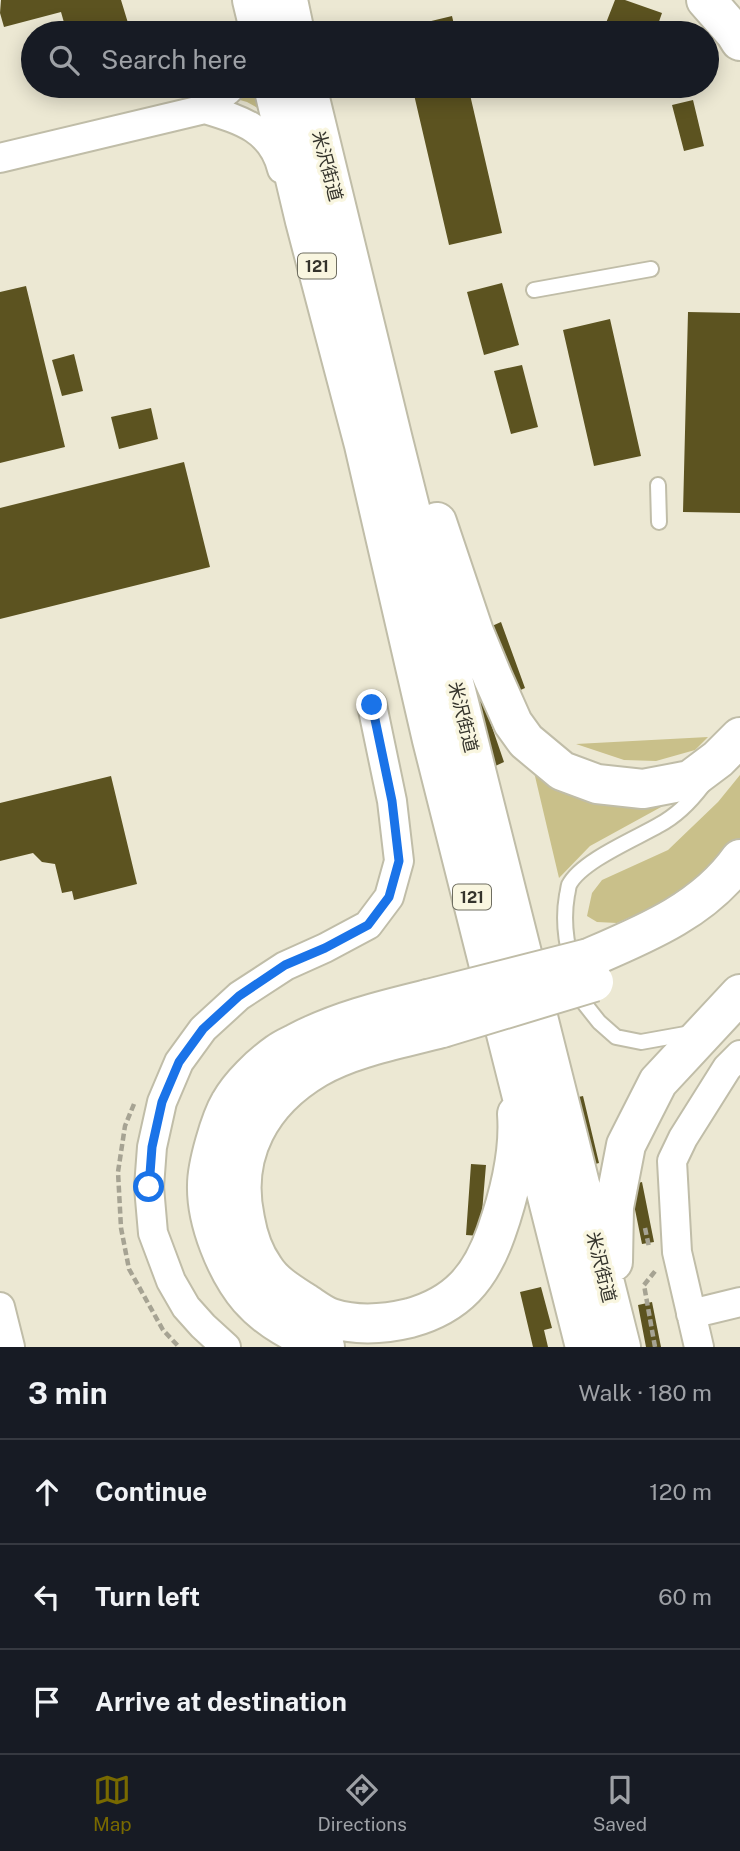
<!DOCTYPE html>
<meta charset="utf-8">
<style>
:root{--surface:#171b24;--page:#20242c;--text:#f1f3f6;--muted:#9ea1a6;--line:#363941;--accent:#786900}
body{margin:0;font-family:"Public Sans","Noto Sans JP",sans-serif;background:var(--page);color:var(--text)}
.stop{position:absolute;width:21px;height:21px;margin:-16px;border:5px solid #1a73e8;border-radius:50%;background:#fff}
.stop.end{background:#1a73e8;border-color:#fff;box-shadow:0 2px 7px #0008}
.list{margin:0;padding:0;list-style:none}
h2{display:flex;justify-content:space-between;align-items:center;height:91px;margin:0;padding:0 28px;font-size:30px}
h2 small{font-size:23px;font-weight:400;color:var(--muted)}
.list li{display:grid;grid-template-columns:46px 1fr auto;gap:21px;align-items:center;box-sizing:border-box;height:105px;padding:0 28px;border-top:2px solid var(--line)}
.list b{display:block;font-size:26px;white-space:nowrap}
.list em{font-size:23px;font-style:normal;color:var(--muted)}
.icon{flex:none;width:38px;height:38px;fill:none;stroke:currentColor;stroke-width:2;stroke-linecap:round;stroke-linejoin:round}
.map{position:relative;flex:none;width:740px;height:1347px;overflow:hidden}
.search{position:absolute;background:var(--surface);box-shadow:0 4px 18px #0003;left:21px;right:21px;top:21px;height:77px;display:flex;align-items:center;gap:18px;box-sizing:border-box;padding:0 24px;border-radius:38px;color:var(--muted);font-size:26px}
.sheet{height:406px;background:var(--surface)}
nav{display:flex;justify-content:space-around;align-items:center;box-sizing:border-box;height:98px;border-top:2px solid var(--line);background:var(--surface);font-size:19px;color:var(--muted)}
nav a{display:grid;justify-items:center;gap:4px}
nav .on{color:var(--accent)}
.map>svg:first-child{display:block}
.green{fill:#c9c08a}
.building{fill:#5c5320}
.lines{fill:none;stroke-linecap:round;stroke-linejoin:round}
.lane-casing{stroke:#c0bda8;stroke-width:18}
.street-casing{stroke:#c0bda8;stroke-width:32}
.highway-casing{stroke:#c0bda8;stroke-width:42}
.path{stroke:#a6a393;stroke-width:4.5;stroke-dasharray:7 3.5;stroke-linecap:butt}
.lane{stroke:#fff;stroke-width:14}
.street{stroke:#fff;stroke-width:28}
.highway{stroke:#fff;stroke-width:38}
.highway-bridge-casing{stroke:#c0bda8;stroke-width:42;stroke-linecap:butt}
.highway-bridge{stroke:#fff;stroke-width:38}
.route{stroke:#1a73e8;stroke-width:9}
.labels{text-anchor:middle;stroke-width:7;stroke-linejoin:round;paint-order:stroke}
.shield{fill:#f9f6e0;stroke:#6f6e61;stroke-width:2}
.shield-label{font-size:16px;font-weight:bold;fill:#34332b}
.street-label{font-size:18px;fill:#34332b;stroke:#f9f6e0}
</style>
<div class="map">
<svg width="740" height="1347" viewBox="0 0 740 1347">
<rect width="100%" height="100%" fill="#ece8d3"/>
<path class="green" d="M 247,86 L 265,86 L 263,111 L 247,102 L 233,98 L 242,93 Z
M 708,737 L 695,750 L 656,761 L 624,760 L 576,744 Z
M 534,772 L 672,801 L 590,846 L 559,878 Z
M 740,775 L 740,844 L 695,889 L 617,923 L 597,922 L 587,916 L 592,893 L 602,880 L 668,850 L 718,802 Z"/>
<path class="building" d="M 1,0 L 121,0 L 128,23 L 90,33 L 67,33 L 61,12 L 4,27 L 0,13 Z
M 615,0 L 625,0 L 662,13 L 655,33 L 634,33 L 606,23 Z
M 452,16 L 456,33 L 400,33 L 398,29 Z
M 412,86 L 468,86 L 502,233 L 449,245 Z
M 667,86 L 700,86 L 701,90 L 670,97 Z
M 693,100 L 704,146 L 684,151 L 672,105 Z
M 502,283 L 519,345 L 484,355 L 467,292 Z
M 26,286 L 65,447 L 0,463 L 0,292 Z
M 688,312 L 740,313 L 740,513 L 683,512 Z
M 610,319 L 641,456 L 594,466 L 563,330 Z
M 74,354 L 83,391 L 62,396 L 52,360 Z
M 522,365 L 538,427 L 511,434 L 494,371 Z
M 151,408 L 158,439 L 119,449 L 111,417 Z
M 184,462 L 210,567 L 0,619 L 0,508 Z
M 501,622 L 525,688 L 516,692 L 492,626 Z
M 480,692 L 504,762 L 491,768 L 469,698 Z
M 111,776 L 137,884 L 74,900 L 72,891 L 62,893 L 55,864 L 42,862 L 33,853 L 0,861 L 0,803 Z
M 583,1096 L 599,1163 L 584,1167 L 569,1099 Z
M 471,1164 L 486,1165 L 480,1236 L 466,1235 Z
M 642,1182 L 654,1242 L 642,1244 L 630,1185 Z
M 541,1287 L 552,1328 L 544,1330 L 548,1347 L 533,1347 L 520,1292 Z
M 652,1302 L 661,1347 L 646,1347 L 638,1305 Z"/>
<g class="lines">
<defs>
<path id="lane" d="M 534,290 L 651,269
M 658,485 L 659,522
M 571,960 C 565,938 563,918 567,895 C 568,892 568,888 569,885 C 581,861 637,838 659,825 C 678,815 691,801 703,785
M 580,989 L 584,1003 L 599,1022 L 616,1037 L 641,1042 L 691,1033"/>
<path id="street" d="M 205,109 C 241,120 272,129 282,169
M 0,158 L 205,109 L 227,91 L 232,86
M 0,1307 L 10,1347
M 691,1314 L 740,1302
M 226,1347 L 203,1326 L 186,1307 L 171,1281 L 153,1233 L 149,1187 L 152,1147 L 162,1102 L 179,1062 L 203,1029 L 239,996 L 285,966 L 325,948 L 368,925 L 389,897 L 399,861 L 392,801 L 372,705
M 699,1347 L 677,1252 L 672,1161 L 683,1138 L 727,1068 L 740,1055"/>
<path id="highway" d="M 252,0 L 260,33
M 288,0 L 295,33
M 706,0 L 735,33 L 740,41
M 273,86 L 305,221 L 364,445 L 432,740 L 585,1347
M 307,86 L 393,440 L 621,1347
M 437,522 L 474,632 L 493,678 L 513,723 L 526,741 L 562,771 L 597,784 L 643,789 L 690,780 L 718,759 L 740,737
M 589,958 C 645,934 704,910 740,859
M 442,1028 C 401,1039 354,1047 317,1068 C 261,1101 231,1154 245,1219 C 248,1236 254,1254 264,1268 C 273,1283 290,1293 304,1302 C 312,1307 322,1315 331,1318 C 356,1326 385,1324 410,1318 C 457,1305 480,1278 496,1233 C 509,1196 520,1154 517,1114
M 613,1262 L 614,1207 L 626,1145 L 658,1082 L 740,994
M 325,1347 C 297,1334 270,1322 249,1298 C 226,1271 206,1221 207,1185 C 207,1165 220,1120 230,1103 C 240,1085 261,1065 278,1053 C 283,1049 290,1046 296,1043 C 337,1021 383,1010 428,999"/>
</defs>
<use href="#lane" class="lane-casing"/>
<use href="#street" class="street-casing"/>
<use href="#highway" class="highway-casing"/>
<path class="path" d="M 134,1104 L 125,1126 L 118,1172 L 121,1228 L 129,1269 L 163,1330 L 179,1347
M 645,1228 L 649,1247
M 655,1347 L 644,1285 L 656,1270"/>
<use href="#lane" class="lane"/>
<use href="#street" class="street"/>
<use href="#highway" class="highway"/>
<defs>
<path id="highway-bridge" d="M 428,999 L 589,958
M 442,1028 L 594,982"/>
</defs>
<use href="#highway-bridge" class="highway-bridge-casing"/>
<use href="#highway-bridge" class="highway-bridge"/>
</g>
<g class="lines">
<path class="route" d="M 149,1187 L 152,1147 L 162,1102 L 179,1062 L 203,1029 L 239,996 L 285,965 L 325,948 L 368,925 L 389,897 L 399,861 L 392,801 L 372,705"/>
</g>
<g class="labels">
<g class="shield">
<rect x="298" y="253.5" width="38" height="25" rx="5"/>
<rect x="453" y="884.5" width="38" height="25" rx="5"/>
</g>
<g class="shield-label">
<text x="317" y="272">121</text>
<text x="472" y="903">121</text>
</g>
<g class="street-label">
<text transform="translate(327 166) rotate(75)" y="6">米沢街道</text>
<text transform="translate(463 717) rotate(76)" y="6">米沢街道</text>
<text transform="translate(601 1267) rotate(76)" y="6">米沢街道</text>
</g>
</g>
</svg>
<div class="stop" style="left:149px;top:1187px"></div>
<div class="stop end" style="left:372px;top:705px"></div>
<div class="search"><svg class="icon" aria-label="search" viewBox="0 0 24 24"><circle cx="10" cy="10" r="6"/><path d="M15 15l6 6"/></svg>Search here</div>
</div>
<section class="sheet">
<h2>3 min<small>Walk · 180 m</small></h2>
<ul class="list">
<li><svg class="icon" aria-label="ahead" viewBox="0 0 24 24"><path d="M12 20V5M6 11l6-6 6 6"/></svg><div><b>Continue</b></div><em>120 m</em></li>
<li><svg class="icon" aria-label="left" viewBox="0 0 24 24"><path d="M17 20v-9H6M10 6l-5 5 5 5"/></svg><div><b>Turn left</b></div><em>60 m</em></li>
<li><svg class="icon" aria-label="arrive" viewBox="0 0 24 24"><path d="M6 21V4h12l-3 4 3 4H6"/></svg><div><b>Arrive at destination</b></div></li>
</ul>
</section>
<nav>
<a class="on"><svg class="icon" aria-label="map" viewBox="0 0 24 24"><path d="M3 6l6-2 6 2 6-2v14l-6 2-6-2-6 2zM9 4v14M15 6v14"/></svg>Map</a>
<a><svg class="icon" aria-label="directions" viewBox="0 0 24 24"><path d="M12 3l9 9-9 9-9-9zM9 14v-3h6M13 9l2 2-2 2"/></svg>Directions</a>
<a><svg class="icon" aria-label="saved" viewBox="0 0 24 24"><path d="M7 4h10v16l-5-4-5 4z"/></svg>Saved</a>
</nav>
